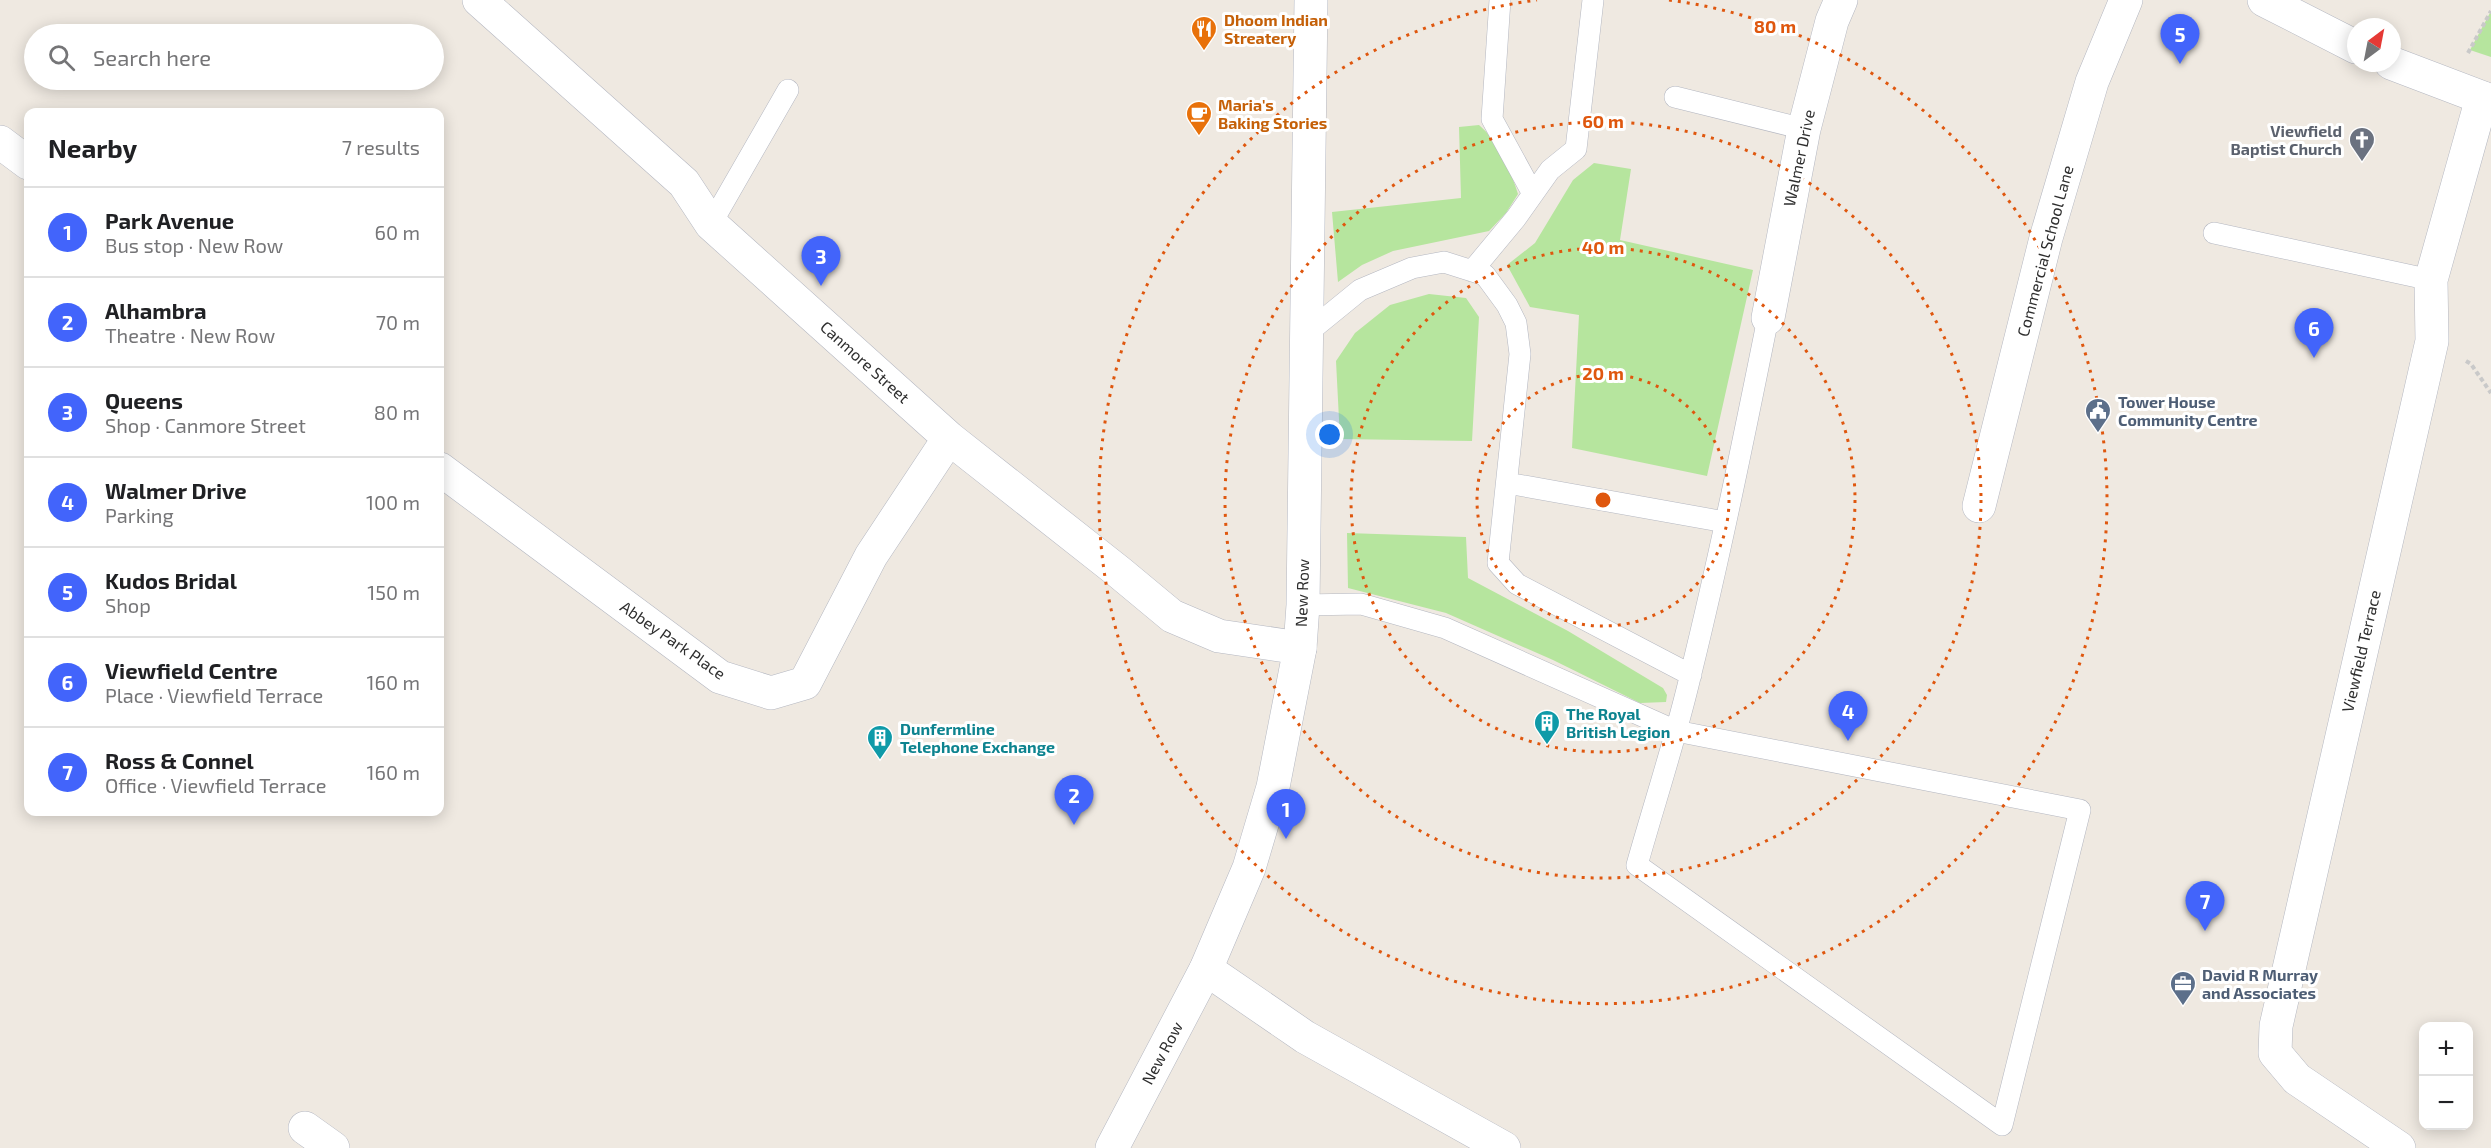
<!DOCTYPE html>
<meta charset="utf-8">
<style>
:root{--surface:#fff;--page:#f2f2f2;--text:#202124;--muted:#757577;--line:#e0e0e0;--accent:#4264fb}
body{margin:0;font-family:"Exo 2",sans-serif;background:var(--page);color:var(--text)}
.controls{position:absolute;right:18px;bottom:18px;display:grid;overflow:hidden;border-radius:12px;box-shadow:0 3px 15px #0003}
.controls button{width:54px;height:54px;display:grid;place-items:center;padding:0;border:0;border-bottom:2px solid var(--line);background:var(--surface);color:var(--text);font:30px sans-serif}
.compass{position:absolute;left:2347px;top:18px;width:54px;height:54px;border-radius:50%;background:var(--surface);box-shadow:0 3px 15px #0003;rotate:32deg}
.you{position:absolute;left:1330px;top:435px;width:21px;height:21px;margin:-15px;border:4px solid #fff;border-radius:50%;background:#1a73e8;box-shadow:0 0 0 9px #1a73e833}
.badge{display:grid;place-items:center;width:39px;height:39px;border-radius:50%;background:var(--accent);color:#fff;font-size:20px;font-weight:700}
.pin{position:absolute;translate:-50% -50px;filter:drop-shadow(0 2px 3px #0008)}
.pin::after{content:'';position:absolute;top:32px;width:21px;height:18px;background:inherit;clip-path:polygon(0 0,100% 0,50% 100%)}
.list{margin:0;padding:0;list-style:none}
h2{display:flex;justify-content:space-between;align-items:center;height:78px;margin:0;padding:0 24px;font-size:26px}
h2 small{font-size:20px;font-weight:400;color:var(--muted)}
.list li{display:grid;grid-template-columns:39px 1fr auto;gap:18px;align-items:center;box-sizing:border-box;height:90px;padding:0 24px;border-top:2px solid var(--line)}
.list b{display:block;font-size:22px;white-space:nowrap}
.list p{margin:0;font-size:20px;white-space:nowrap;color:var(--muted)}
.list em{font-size:20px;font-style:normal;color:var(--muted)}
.icon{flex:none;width:33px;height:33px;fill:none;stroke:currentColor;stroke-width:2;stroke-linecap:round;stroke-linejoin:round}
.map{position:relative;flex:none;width:2491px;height:1148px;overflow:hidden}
.search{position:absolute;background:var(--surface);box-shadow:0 3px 15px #0003;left:24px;top:24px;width:420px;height:66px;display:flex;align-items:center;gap:15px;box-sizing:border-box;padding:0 21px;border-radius:33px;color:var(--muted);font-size:22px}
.panel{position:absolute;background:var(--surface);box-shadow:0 3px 15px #0003;left:24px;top:108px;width:420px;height:708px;border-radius:12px}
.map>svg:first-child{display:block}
.green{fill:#b6e59e}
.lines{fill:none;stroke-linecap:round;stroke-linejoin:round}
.service-casing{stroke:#b4b7c1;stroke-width:22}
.minor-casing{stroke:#b4b7c1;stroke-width:34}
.tertiary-casing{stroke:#b4b7c1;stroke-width:34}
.path{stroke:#c9c9c9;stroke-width:4;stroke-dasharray:4.5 3;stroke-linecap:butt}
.service{stroke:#fff;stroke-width:21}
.minor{stroke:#fff;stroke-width:33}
.tertiary{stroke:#fff;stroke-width:33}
.ring{fill:none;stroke:#df570e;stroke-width:3;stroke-dasharray:3 6}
.labels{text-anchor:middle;stroke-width:6;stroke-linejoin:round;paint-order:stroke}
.food-label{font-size:16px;font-weight:bold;fill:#c56008;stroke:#fff;text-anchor:start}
.worship-label{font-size:16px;font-weight:bold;fill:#5b616d;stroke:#fff;text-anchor:end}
.street-label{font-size:16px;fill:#2e2e2e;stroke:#fff}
.service-label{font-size:16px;font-weight:bold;fill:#4e5e75;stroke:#fff;text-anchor:start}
.culture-label{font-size:16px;font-weight:bold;fill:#0d838f;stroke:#fff;text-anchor:start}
.centre{fill:#df570e;stroke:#fff;stroke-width:3}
.ring-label{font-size:18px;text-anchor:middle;font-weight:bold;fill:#df570e;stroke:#fff;stroke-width:6;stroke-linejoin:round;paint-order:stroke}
</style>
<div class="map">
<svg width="2491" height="1148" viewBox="0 0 2491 1148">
<rect width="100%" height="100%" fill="#efe9e1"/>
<path class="green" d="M 2491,11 L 2491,57 L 2470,50 Z
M 1479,125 C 1498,141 1511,171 1518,194 L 1506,213 L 1489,231 L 1393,251 L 1362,265 L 1338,282 L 1332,212 L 1461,198 L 1459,127 Z
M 1594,163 L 1631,169 L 1620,240 L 1753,270 L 1707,476 L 1572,448 L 1579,315 L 1530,307 L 1507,265 L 1535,243 L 1573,180 Z
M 1429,294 L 1466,298 L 1479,317 L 1472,441 L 1340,439 L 1336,361 L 1355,333 L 1390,305 Z
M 1347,533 L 1466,537 L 1468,578 L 1568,631 L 1663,688 L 1667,695 L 1666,702 L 1640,703 L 1553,660 L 1446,613 L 1348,588 Z"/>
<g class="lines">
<defs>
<path id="service" d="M 1500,0 L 1492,119 L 1533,194
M 1675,97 L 1804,129
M 711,224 L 788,90
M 2214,233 L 2431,280
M 1472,271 L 1516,218 L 1550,170 L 1576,149 L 1593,0
M 1306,334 L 1360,290 L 1412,268 L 1444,262 L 1485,275 L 1507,305 L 1516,323 L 1520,354 L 1498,563 L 1517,584 L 1691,675
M 1507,483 L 1725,522
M 1303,605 L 1361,604 L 1445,628 L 1676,731 L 2080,810 L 2002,1125 L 1637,865 C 1655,801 1676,738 1691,673 C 1720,555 1744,437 1768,318"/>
<path id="minor" d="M 479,0 L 684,183 L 711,224 L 949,438 L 1119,572 L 1172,616 L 1219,636 L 1300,648
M 0,142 L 28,163
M 1768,318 L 1804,129 L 1832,21 L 1841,0
M 440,469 L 720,677 L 771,693 L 805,683 L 871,556 L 949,438
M 1979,506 L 2046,238 L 2092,82 L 2126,0
M 1206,969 L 1305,1037 L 1504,1148
M 305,1128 L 333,1148
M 2399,1148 L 2297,1079 L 2275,1053 L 2276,1026 L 2432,341 L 2431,280 L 2482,98"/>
<path id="tertiary" d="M 2264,0 L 2356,47
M 2391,63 L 2491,101
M 1112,1148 L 1206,969 L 1249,868 L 1273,787 L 1300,648 L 1303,605 L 1311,0"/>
</defs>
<use href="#service" class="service-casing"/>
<use href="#minor" class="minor-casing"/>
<use href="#tertiary" class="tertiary-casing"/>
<path class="path" d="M 2468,53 L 2491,11
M 2466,361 L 2471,364 L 2491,393"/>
<use href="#service" class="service"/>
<use href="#minor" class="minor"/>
<use href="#tertiary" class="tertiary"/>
</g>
<g class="ring">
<circle cx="1603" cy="500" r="126"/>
<circle cx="1603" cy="500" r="252"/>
<circle cx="1603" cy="500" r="378"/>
<path d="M1669 0A504 504 0 1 1 1537 0"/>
</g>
<defs>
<symbol id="restaurant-pin" viewBox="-11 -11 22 30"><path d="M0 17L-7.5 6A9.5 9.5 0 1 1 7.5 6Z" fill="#e8710a" stroke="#fff"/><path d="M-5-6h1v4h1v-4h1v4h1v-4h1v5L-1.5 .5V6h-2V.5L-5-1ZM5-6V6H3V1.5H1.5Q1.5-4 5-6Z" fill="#fff"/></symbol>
<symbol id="cafe-pin" viewBox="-11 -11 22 30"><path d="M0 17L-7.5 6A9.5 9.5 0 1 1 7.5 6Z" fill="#e8710a" stroke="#fff"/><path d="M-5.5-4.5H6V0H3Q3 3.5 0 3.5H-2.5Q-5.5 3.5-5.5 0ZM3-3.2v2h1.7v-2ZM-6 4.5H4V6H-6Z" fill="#fff"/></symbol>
<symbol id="church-pin" viewBox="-11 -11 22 30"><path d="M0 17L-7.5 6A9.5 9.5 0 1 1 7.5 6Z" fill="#6b7280" stroke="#fff"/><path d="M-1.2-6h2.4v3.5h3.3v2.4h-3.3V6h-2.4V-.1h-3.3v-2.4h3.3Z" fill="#fff"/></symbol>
<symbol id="civic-pin" viewBox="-11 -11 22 30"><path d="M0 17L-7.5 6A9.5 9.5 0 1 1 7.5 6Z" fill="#5c6f8a" stroke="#fff"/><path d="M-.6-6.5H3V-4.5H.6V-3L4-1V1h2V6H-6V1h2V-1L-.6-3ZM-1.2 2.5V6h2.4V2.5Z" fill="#fff"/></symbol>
<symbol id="building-pin" viewBox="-11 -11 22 30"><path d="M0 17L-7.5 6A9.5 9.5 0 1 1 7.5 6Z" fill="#0f9aa8" stroke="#fff"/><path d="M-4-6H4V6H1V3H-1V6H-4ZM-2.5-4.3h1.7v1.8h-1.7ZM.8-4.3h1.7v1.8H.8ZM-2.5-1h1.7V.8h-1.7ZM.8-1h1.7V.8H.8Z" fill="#fff"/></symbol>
<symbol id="office-pin" viewBox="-11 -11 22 30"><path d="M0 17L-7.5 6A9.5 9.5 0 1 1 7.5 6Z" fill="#5c6f8a" stroke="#fff"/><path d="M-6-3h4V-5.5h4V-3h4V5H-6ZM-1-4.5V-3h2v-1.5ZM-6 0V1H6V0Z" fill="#fff"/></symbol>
</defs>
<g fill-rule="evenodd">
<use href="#restaurant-pin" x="1189" y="14" width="30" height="40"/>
<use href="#cafe-pin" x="1184" y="99" width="30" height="40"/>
<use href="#church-pin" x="2347" y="125" width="30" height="40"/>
<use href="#civic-pin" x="2083" y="396" width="30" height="40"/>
<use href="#building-pin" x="1532" y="708" width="30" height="40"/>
<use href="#building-pin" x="865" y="723" width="30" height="40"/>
<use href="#office-pin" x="2168" y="969" width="30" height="40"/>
</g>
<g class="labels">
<g class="food-label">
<text x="1224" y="26">Dhoom Indian<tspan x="1224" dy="18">Streatery</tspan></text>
<text x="1218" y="111">Maria's<tspan x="1218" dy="18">Baking Stories</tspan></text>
</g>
<g class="worship-label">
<text x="2342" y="137">Viewfield<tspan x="2342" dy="18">Baptist Church</tspan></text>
</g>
<g class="street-label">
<text transform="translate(1799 158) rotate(-78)" y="6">Walmer Drive</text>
<text transform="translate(2045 251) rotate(-75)" y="6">Commercial School Lane</text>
<text transform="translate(865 362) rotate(42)" y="6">Canmore Street</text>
<text transform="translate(1302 593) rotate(-88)" y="6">New Row</text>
<text transform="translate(673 640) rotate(35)" y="6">Abbey Park Place</text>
<text transform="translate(2361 651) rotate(-77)" y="6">Viewfield Terrace</text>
<text transform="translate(1162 1053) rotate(-62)" y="6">New Row</text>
</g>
<g class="service-label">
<text x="2118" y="408">Tower House<tspan x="2118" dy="18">Community Centre</tspan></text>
<text x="2202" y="981">David R Murray<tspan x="2202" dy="18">and Associates</tspan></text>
</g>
<g class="culture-label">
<text x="1566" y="720">The Royal<tspan x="1566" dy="18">British Legion</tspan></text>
<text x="900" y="735">Dunfermline<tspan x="900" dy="18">Telephone Exchange</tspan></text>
</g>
</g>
<circle cx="1603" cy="500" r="9" class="centre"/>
<g class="ring-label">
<text x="1775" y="33">80 m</text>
<text x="1603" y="128">60 m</text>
<text x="1603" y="254">40 m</text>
<text x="1603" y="380">20 m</text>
</g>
</svg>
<div class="controls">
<button>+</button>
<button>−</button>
</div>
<svg class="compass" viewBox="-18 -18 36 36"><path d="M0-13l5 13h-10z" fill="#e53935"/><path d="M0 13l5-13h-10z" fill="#757577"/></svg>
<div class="you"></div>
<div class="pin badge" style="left:1286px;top:839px">1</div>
<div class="pin badge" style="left:1074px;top:825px">2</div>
<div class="pin badge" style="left:821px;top:286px">3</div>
<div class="pin badge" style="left:1848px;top:741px">4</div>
<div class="pin badge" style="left:2180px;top:64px">5</div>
<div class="pin badge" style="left:2314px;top:358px">6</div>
<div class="pin badge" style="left:2205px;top:931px">7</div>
<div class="search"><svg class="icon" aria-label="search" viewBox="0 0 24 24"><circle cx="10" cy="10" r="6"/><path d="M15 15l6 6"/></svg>Search here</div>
<section class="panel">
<h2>Nearby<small>7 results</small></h2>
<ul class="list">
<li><span class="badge">1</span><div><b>Park Avenue</b><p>Bus stop · New Row</p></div><em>60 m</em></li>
<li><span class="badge">2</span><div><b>Alhambra</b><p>Theatre · New Row</p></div><em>70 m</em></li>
<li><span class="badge">3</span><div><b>Queens</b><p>Shop · Canmore Street</p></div><em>80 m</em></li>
<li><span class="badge">4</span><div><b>Walmer Drive</b><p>Parking</p></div><em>100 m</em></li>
<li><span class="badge">5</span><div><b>Kudos Bridal</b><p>Shop</p></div><em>150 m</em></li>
<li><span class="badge">6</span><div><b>Viewfield Centre</b><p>Place · Viewfield Terrace</p></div><em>160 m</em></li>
<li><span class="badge">7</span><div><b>Ross &amp; Connel</b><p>Office · Viewfield Terrace</p></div><em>160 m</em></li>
</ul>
</section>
</div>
